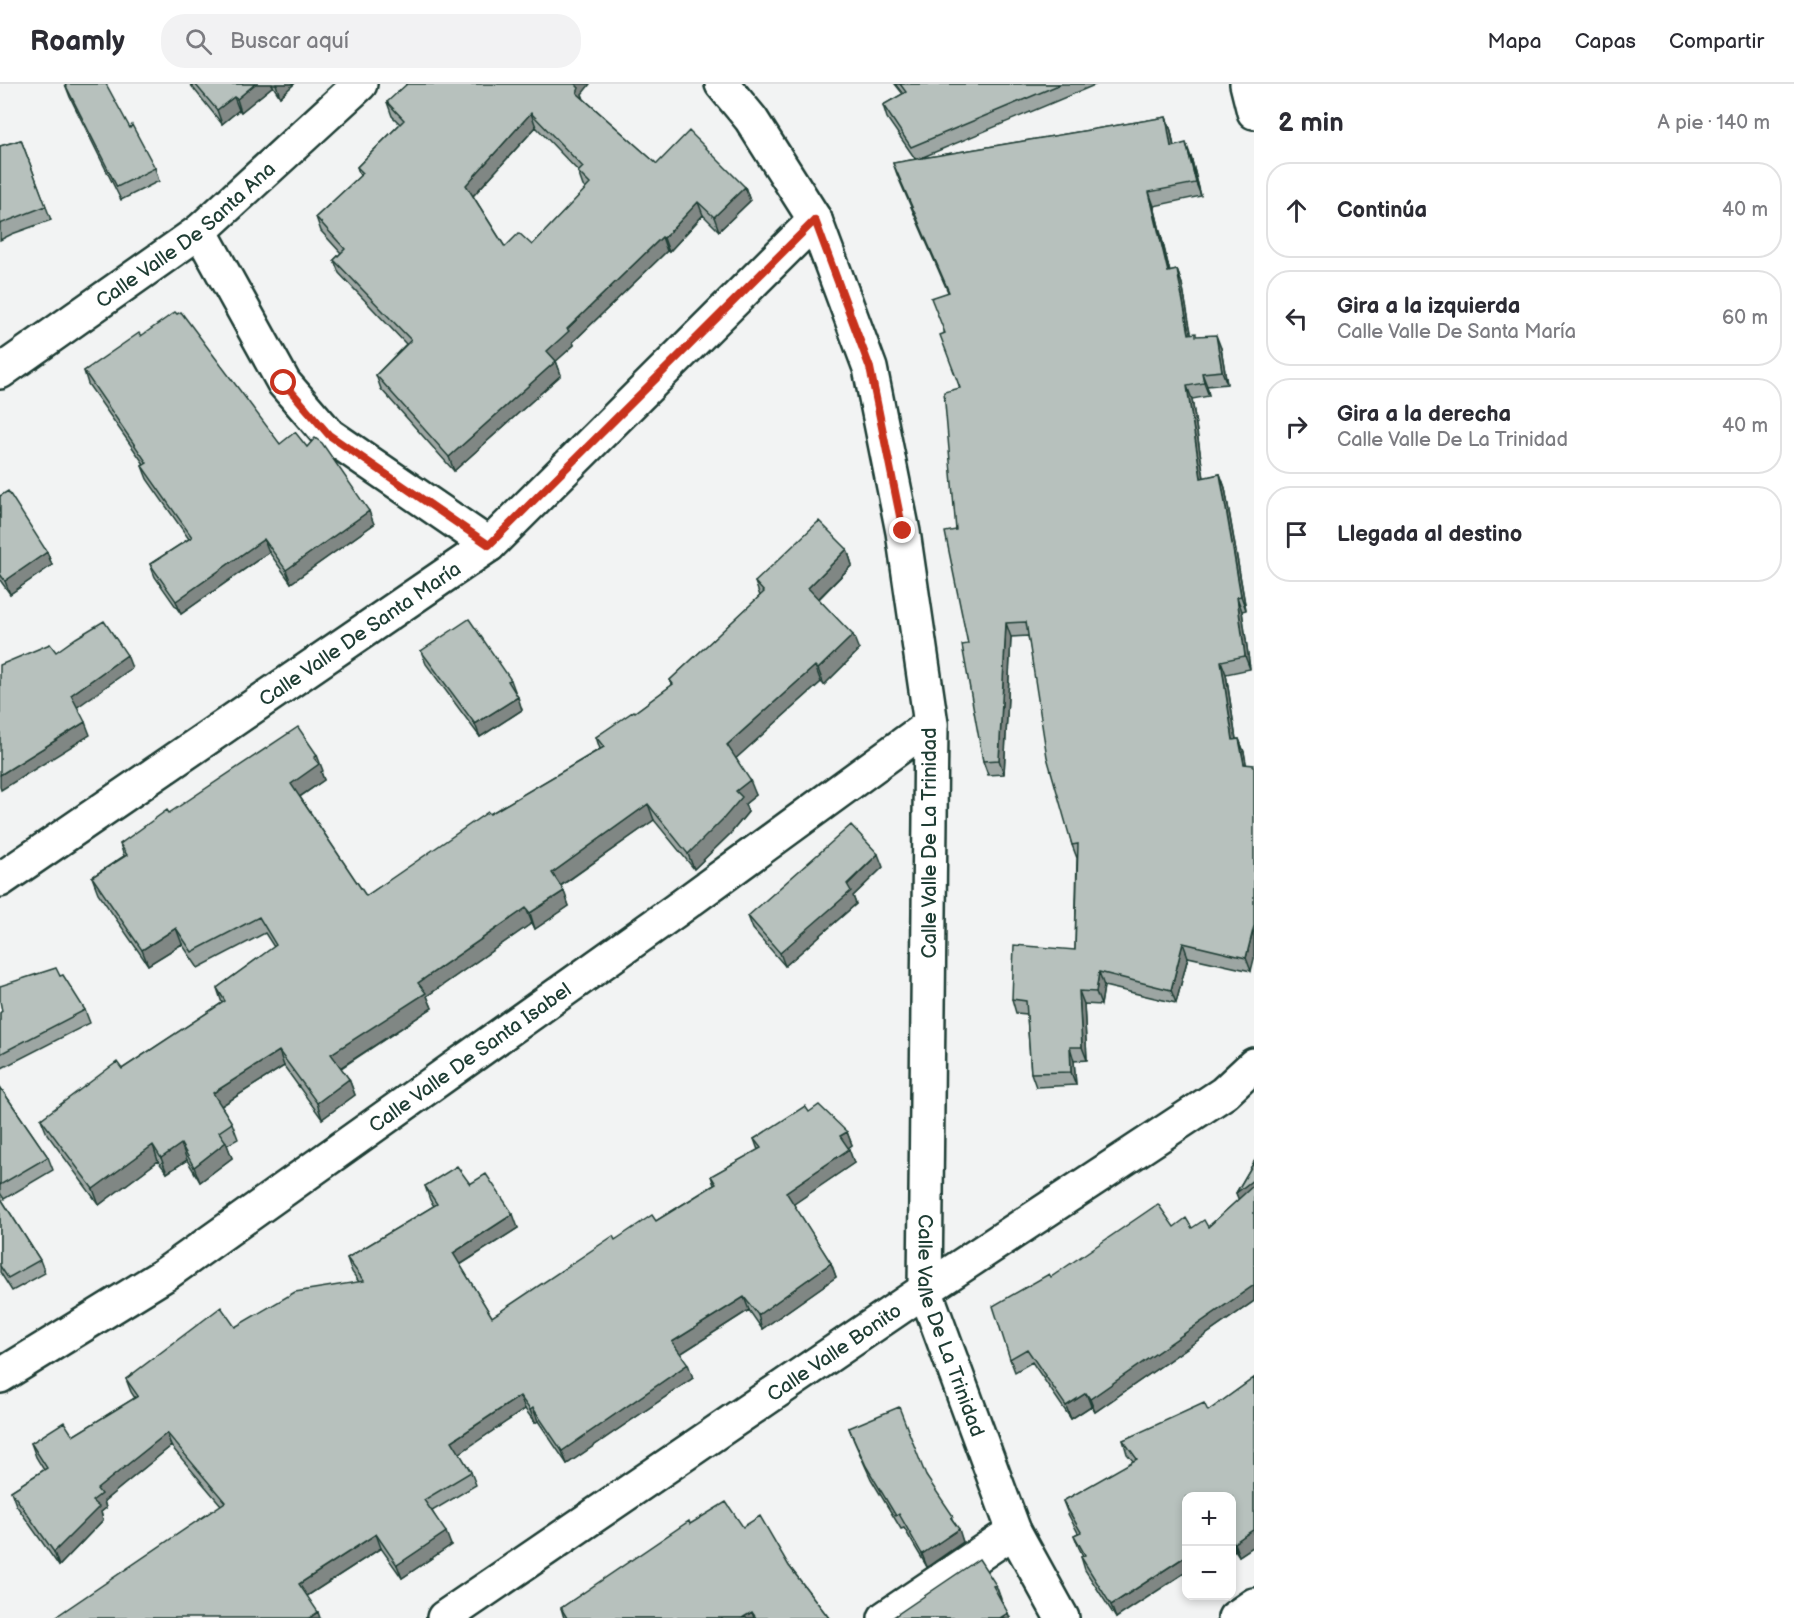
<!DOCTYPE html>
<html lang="es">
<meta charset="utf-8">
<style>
:root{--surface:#fff;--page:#f2f2f3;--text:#2b2b33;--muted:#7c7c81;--line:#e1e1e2}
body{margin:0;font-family:"Balsamiq Sans",sans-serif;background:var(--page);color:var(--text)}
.controls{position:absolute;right:18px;bottom:18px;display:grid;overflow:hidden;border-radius:12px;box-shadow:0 3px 9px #0003}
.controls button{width:54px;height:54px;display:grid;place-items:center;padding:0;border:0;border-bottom:2px solid var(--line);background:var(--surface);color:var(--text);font:30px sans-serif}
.stop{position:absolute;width:18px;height:18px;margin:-14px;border:4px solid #c8321e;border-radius:50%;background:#fff}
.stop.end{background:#c8321e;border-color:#fff;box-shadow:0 2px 6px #0008}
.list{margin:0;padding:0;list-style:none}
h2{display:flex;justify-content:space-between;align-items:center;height:78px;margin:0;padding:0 24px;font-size:26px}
h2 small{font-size:20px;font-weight:400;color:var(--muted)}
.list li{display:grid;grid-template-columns:39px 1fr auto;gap:18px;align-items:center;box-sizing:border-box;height:96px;margin:0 12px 12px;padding:0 12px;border:2px solid var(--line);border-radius:24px}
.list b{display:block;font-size:22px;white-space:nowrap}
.list p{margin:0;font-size:20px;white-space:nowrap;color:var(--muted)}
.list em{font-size:20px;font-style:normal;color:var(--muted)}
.icon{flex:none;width:33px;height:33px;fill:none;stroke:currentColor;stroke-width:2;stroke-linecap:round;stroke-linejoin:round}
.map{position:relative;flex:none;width:1254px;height:1534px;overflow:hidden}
header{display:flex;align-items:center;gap:36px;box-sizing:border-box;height:84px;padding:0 30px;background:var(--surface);border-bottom:2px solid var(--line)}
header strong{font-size:28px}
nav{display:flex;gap:33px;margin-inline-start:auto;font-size:21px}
.search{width:420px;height:54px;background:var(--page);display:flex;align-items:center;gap:15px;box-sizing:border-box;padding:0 21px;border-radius:24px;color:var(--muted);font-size:22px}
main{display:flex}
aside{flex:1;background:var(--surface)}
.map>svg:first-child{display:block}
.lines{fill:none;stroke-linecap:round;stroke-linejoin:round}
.street-casing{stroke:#1f3d34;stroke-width:38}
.street{stroke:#fff;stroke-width:33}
.wall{fill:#9da6a3;stroke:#1f3d34;stroke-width:1.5;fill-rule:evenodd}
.shaded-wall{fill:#808784;stroke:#1f3d34;stroke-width:1.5}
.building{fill:#b7c1bd;stroke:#1f3d34;stroke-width:1.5;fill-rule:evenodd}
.route{stroke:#c8321e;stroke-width:8}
.labels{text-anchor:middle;stroke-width:4.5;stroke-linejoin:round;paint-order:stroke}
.street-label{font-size:20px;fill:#1f3d34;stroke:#fff}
</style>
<header>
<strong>Roamly</strong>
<div class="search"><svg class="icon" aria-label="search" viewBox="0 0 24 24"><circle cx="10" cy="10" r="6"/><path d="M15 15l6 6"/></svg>Buscar aquí</div>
<nav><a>Mapa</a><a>Capas</a><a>Compartir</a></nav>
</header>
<main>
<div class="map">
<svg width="1254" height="1534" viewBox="0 0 1254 1534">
<rect width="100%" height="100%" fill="#f2f3f3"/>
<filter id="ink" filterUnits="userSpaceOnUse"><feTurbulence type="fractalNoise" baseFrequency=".0167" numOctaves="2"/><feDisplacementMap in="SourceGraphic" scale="12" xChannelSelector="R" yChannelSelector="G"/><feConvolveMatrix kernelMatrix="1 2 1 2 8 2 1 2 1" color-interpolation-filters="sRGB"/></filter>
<g filter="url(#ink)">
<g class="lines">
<defs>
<g id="street">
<path id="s1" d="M 722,0 L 751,35 L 815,136 L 870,284 L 903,448 L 931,640 L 925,1206 L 1014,1447 L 1062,1534"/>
<path d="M 1247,0 L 1254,28"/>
<path d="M 200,147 L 284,299 L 329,351 L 489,461"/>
<path id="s2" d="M 0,288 L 200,147 L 360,0"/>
<path id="s3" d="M 0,796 L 489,461 L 815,136"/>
<path id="s4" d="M 0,1292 L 164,1191 L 675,827 L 931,640"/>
<path id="s5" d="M 444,1534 L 925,1206 L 1224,1009 L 1254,981"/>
<path d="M 885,1534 L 1014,1447"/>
<path d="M 1235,1534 L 1254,1521"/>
</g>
</defs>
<use href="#street" class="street-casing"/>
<use href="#street" class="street"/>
</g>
<path class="wall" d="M 65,0 L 155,84 L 159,97 L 121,116 L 70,13 Z
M 190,0 L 294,0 L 280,13 L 273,2 L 241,28 L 239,26 L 222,40 Z
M 895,0 L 1097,0 L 916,76 L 887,34 L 883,21 L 903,10 Z
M 582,10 L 584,15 L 657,80 L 745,103 L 750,117 L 719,147 L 703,131 L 669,168 L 667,167 L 573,258 L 574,261 L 556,277 L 561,291 L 454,387 L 381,305 L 376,291 L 406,260 L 339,189 L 334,176 L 341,169 L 321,147 L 316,133 L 360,92 L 357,83 L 400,40 L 392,32 L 387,18 ZM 536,43 L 579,88 L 578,88 L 583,102 L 586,105 L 532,161 L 505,163 L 473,112 Z
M 1166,33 L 1171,47 L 1174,62 L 1191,73 L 1201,112 L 1154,122 L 1170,188 L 1177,186 L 1182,200 L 1191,250 L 1221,264 L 1227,300 L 1207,302 L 1209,312 L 1192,315 L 1204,394 L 1220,390 L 1225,404 L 1246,526 L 1242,527 L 1250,585 L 1226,590 L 1236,655 L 1239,655 L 1244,668 L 1246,680 L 1251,887 L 1188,873 L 1176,919 L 1104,902 L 1101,921 L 1084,920 L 1087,976 L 1074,977 L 1076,1001 L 1036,1003 L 1031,989 L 1027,930 L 1016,929 L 1012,915 L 1075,866 L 1077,774 L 1072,761 L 1028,552 L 1011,553 L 1004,690 L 988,691 L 983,677 L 968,560 L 956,446 L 960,304 L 944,249 L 948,208 L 898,93 L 893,79 Z
M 21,56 L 51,136 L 12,150 L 0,156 L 0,62 Z
M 141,252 L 280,360 L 307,363 L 374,440 L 291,499 L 269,468 L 181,530 L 155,493 L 150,480 L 189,455 L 147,395 L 142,382 L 144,380 L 88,300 L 84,287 Z
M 0,412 L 47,468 L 52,481 L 10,510 L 0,496 Z
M 847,465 L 852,481 L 819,515 L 859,566 L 824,601 L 821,598 L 736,674 L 756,711 L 745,720 L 748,728 L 730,750 L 694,785 L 654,736 L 561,802 L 569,822 L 535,845 L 532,839 L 427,912 L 432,924 L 341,984 L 349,995 L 355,1011 L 322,1035 L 284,982 L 221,1022 L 232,1039 L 238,1055 L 227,1061 L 232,1074 L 200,1098 L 187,1076 L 167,1089 L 158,1077 L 99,1121 L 47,1050 L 41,1035 L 122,985 L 222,919 L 217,904 L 274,863 L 265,849 L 198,884 L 182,860 L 148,881 L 98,809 L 92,793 L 124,772 L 120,760 L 169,729 L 323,687 L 321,688 L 324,696 L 300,713 L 366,812 L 490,730 L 600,665 L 596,653 L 635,628 L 672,601 L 670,596 L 760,512 L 755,498 Z
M 421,567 L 511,596 L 522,626 L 480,653 L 426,580 Z
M 883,783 L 853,812 L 856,820 L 785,882 L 753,845 L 748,832 Z
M 60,892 L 85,926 L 90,939 L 0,985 L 0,929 Z
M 0,1003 L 48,1073 L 53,1086 L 4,1115 L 0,1109 Z
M 809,1028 L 847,1048 L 852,1061 L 848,1064 L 854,1079 L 793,1120 L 831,1179 L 836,1193 L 762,1245 L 749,1226 L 680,1270 L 693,1294 L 567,1380 L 538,1337 L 535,1339 L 525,1325 L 459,1369 L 471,1388 L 476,1401 L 432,1427 L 451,1461 L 402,1494 L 381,1464 L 307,1512 L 221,1421 L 171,1362 L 104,1417 L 106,1424 L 101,1428 L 103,1436 L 59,1482 L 16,1421 L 11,1407 L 44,1386 L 36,1373 L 31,1359 L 73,1352 L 135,1314 L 131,1308 L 126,1295 L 235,1243 L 359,1198 L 352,1188 L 347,1174 L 434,1122 L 430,1116 L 425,1102 L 470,1100 L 518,1144 L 460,1181 L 492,1233 L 615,1156 L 656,1137 L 714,1101 L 711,1092 L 758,1066 L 754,1055 Z
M 1254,1078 L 1254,1217 L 1095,1328 L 1091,1322 L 1071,1335 L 1032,1278 L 1015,1288 L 1010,1275 L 1051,1193 L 1174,1143 L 1192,1144 L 1208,1143 L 1239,1115 L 1236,1109 Z
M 0,1113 L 40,1176 L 45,1189 L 12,1207 L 0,1188 Z
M 1254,1294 L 1254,1462 L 1239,1472 L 1235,1466 L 1232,1468 L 1232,1413 L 1116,1534 L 1085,1486 L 1081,1473 L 1083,1472 L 1079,1464 L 1074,1451 L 1078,1449 L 1068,1430 L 1063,1417 L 1134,1378 L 1127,1370 L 1123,1356 L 1208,1327 Z
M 849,1344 L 926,1392 L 957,1443 L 963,1458 L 927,1483 L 904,1444 L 901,1445 L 871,1395 L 854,1357 Z
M 690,1440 L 743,1443 L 789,1482 L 829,1534 L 564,1534 L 561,1524 Z
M 996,1501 L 1001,1515 L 1001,1516 L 1010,1534 L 892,1534 Z"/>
<path class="shaded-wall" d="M 255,0 L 272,0 L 273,2 L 241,28 L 237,15 Z
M 276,0 L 294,0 L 280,13 Z
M 574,0 L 590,0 L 582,10 L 584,18 L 582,23 Z
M 234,13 L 239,26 L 222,40 L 217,26 Z
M 531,29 L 536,43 L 471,114 L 466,101 Z
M 1166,33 L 1171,47 L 1176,76 L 1171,63 Z
M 1186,59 L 1191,73 L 1201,112 L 1196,99 Z
M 745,103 L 750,117 L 719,147 L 714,133 Z
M 1149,108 L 1154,122 L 1173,202 L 1168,188 Z
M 698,118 L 703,131 L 669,168 L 664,154 Z
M 662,153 L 667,167 L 573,258 L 574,261 L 552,281 L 547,267 L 567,245 Z
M 1177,186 L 1182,200 L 1194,264 L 1189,250 Z
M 1216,251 L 1221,264 L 1227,300 L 1222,287 Z
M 556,277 L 561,291 L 454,387 L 449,373 Z
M 1202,289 L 1207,302 L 1209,312 L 1204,299 Z
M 1187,302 L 1192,315 L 1206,408 L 1201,394 Z
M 1220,390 L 1225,404 L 1246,526 L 1241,512 Z
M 369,427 L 374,440 L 291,499 L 286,486 Z
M 264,455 L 269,468 L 181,530 L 176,517 Z
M 847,465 L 852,481 L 814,519 L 808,504 Z
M 47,468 L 52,481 L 10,510 L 5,497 Z
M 1237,513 L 1242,527 L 1250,585 L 1245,572 Z
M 1006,539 L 1011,553 L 1004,690 L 999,676 Z
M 853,551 L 859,566 L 824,601 L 818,585 Z
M 127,571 L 132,584 L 76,624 L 71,611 Z
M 1221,577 L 1226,590 L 1238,669 L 1233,656 Z
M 815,582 L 821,598 L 733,677 L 727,661 Z
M 518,613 L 522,626 L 480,653 L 475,640 Z
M 85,638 L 90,651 L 1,706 L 0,703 L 0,691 Z
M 1239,655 L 1244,668 L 1249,694 L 1244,680 Z
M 317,671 L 323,687 L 321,688 L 324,696 L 296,715 L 291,700 Z
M 750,696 L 756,711 L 745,720 L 748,728 L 730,750 L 694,785 L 688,770 L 736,707 Z
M 648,720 L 654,736 L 557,804 L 552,789 Z
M 878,770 L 883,783 L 853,812 L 856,820 L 785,882 L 780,869 Z
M 564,807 L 569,822 L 535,845 L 530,829 Z
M 526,824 L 532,839 L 427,912 L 432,924 L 337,986 L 331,970 L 418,899 Z
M 1254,842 L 1254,875 L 1251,887 L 1246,874 Z
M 176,844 L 182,860 L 148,881 L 142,866 Z
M 1183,859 L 1188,873 L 1176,919 L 1171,906 Z
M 1099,888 L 1104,902 L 1101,921 L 1096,908 Z
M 1079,907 L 1084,920 L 1087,976 L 1082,963 Z
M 1070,963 L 1074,977 L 1076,1001 L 1071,988 Z
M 279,967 L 284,982 L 218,1024 L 213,1009 Z
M 349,995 L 355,1011 L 322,1035 L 317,1019 Z
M 847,1048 L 852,1061 L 845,1066 L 840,1052 Z
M 226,1058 L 232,1074 L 200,1098 L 194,1083 Z
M 181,1060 L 187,1076 L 167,1089 L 161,1074 Z
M 153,1061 L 158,1077 L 99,1121 L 93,1105 Z
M 849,1065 L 854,1079 L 791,1122 L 786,1108 Z
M 1254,1095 L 1254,1112 L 1241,1122 L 1236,1109 Z
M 513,1130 L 518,1144 L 458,1182 L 453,1169 Z
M 831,1179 L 836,1193 L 762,1245 L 758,1231 Z
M 1254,1201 L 1254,1217 L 1095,1328 L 1090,1315 Z
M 744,1213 L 749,1226 L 677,1272 L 672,1258 Z
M 688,1280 L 693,1294 L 567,1380 L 562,1367 Z
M 1086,1309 L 1091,1322 L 1071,1335 L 1066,1322 Z
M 520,1312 L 525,1325 L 457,1371 L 452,1357 Z
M 533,1324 L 538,1337 L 535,1339 L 530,1326 Z
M 167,1349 L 171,1362 L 104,1417 L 106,1424 L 101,1428 L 103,1436 L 59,1482 L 54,1468 L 92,1417 L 97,1405 Z
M 959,1445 L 963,1458 L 927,1483 L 922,1470 Z
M 1254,1445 L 1254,1462 L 1239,1472 L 1234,1459 Z
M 446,1448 L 451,1461 L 402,1494 L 397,1481 Z
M 376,1450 L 381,1464 L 304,1514 L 299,1500 Z
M 1232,1457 L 1235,1466 L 1232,1468 Z
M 1186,1472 L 1186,1488 L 1116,1534 L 1111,1521 Z
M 318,1528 L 320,1534 L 309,1534 Z
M 752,1528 L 754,1534 L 742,1534 Z
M 1008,1529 L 1010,1534 L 1000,1534 Z"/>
<path class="building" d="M 65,0 L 106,0 L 130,44 L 132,41 L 155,84 L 117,103 Z
M 195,0 L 255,0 L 237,15 L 234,13 L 217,26 Z
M 407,0 L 575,0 L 579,4 L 577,9 L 657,80 L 689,47 L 745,103 L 714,133 L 698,118 L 664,154 L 662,153 L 567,245 L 569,247 L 547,267 L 556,277 L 449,373 L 376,291 L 411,256 L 334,176 L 345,165 L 316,133 L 363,89 L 357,83 L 404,36 L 387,18 ZM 531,29 L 583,83 L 578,88 L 590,100 L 532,161 L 519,149 L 505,163 L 466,101 Z
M 900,0 L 1061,0 L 911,63 L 883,21 L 906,8 Z
M 1166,33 L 1171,63 L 1186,59 L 1196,99 L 1149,108 L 1168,188 L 1177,186 L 1189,250 L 1196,249 L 1196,252 L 1216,251 L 1222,287 L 1202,289 L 1204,299 L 1187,302 L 1201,394 L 1220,390 L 1241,512 L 1237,513 L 1245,572 L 1221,577 L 1233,656 L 1239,655 L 1244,680 L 1254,681 L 1254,842 L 1246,874 L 1183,859 L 1171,906 L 1099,888 L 1096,908 L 1079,907 L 1082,963 L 1070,963 L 1071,988 L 1031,989 L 1026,917 L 1012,915 L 1014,861 L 1075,866 L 1078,760 L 1072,761 L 1047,673 L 1026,538 L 1006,539 L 999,676 L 983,677 L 962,561 L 968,560 L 945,448 L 956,446 L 944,308 L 960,304 L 940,251 L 945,249 L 931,214 L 949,208 L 893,79 Z
M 21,56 L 46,122 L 0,140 L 0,62 Z
M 175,228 L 177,230 L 181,228 L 280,360 L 295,348 L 307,363 L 315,354 L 322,359 L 369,427 L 286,486 L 264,455 L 176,517 L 150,480 L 192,453 L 142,382 L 147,379 L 84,287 L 139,249 L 141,252 Z
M 8,407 L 47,468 L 5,497 L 0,490 L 0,412 Z
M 819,437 L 847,465 L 808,504 L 853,551 L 818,585 L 815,582 L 727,661 L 750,696 L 736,707 L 742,713 L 724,734 L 688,770 L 648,720 L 552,789 L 564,807 L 530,829 L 526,824 L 418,899 L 426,909 L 331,970 L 349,995 L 317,1019 L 279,967 L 213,1009 L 232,1039 L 219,1048 L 226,1058 L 194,1083 L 181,1060 L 161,1074 L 153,1061 L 93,1105 L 41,1035 L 117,978 L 122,985 L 225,917 L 217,904 L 276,861 L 259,833 L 192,868 L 176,844 L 142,866 L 92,793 L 127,771 L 120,760 L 167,726 L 169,729 L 298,643 L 317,671 L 314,674 L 319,680 L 291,700 L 366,812 L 488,728 L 490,730 L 604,663 L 596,653 L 634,627 L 635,628 L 673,600 L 670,596 L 764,508 L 755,498 Z
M 469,535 L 511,596 L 508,597 L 518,613 L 475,640 L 421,567 Z
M 104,537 L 127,571 L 71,611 L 85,638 L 0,691 L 0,581 L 50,560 L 56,568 L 76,554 Z
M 851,741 L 878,770 L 847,800 L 851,807 L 780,869 L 748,832 Z
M 56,884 L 60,892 L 63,891 L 85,926 L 0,970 L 0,929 L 2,927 L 0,917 L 0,902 Z
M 0,1003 L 48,1073 L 0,1101 Z
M 819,1021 L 847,1048 L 840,1052 L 849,1065 L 786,1108 L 831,1179 L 758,1231 L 744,1213 L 672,1258 L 688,1280 L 562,1367 L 533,1324 L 530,1326 L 520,1312 L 452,1357 L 471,1388 L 424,1416 L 446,1448 L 397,1481 L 376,1450 L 299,1500 L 318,1528 L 309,1534 L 54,1534 L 225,1418 L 167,1349 L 97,1405 L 101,1410 L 92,1417 L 99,1423 L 54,1468 L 11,1407 L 47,1384 L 31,1359 L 64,1338 L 73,1352 L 138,1312 L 126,1295 L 221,1223 L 235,1243 L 295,1208 L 364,1197 L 347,1174 L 437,1120 L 425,1102 L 457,1082 L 470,1100 L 486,1090 L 513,1130 L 453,1169 L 492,1233 L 613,1152 L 615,1156 L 652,1131 L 656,1137 L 716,1100 L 711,1092 L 761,1064 L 754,1055 L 805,1022 L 809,1028 Z
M 1254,1078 L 1254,1095 L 1236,1109 Z
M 1254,1101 L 1254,1201 L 1090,1315 L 1086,1309 L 1066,1322 L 1027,1265 L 1010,1275 L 993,1222 L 1049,1190 L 1051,1193 L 1158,1120 L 1174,1143 L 1186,1134 L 1192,1144 L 1204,1136 L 1208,1143 Z
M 0,1113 L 40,1176 L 8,1194 L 0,1182 Z
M 1254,1294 L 1254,1445 L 1234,1459 L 1232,1455 L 1232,1413 L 1186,1413 L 1186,1472 L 1111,1521 L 1081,1473 L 1085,1471 L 1074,1451 L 1081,1448 L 1063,1417 L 1137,1375 L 1123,1356 L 1204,1319 L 1208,1327 Z
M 899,1323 L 926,1392 L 953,1432 L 951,1434 L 959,1445 L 922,1470 L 899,1430 L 896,1432 L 866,1382 L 849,1344 Z
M 726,1418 L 743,1443 L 760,1432 L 789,1482 L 829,1534 L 756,1534 L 752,1528 L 742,1534 L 567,1534 L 561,1524 L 689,1437 L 690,1440 Z
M 979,1475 L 996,1501 L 993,1502 L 1008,1529 L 1000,1534 L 892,1534 Z"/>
</g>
<g class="lines" filter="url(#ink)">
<path class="route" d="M 284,299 L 329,351 L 489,461 L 815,136 L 870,284 L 903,447"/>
</g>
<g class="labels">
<g class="street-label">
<text dy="7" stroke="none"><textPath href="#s2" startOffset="231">Calle Valle De Santa Ana</textPath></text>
<text dy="7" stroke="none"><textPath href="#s3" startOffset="436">Calle Valle De Santa María</textPath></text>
<text transform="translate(929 759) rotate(-90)" y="7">Calle Valle De La Trinidad</text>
<text dy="7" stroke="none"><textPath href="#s4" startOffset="568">Calle Valle De Santa Isabel</textPath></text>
<text dy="7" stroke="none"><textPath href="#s1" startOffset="1290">Calle Valle De La Trinidad</textPath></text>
<text dy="7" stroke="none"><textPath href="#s5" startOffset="472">Calle Valle Bonito</textPath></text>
</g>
</g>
</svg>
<div class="controls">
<button>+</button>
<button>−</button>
</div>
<div class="stop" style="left:284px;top:299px"></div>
<div class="stop end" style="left:903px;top:447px"></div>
</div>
<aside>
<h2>2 min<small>A pie · 140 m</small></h2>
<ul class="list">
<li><svg class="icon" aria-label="ahead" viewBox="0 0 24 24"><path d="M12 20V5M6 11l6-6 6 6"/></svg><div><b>Continúa</b></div><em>40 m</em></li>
<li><svg class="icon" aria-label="left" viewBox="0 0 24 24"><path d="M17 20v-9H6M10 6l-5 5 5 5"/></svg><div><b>Gira a la izquierda</b><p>Calle Valle De Santa María</p></div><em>60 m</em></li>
<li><svg class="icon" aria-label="right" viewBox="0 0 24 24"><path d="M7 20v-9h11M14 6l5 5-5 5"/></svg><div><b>Gira a la derecha</b><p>Calle Valle De La Trinidad</p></div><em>40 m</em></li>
<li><svg class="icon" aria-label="arrive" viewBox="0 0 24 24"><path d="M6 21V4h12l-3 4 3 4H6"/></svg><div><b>Llegada al destino</b></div></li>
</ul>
</aside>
</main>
